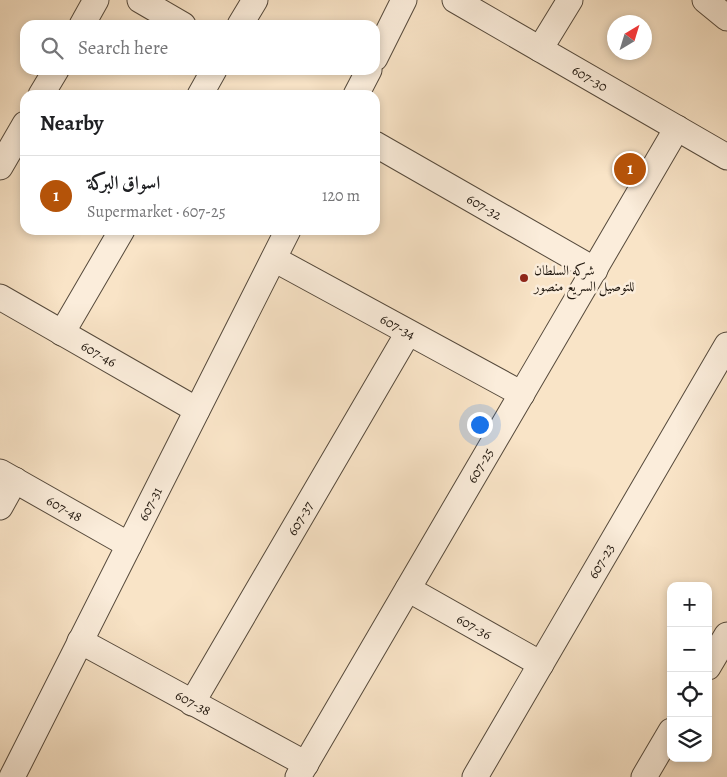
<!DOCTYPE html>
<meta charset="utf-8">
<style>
:root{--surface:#fff;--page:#f2f2f2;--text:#202124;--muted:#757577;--line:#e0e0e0;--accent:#b45309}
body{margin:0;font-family:Alegreya,Amiri,serif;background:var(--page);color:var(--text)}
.controls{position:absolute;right:15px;bottom:15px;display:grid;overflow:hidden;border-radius:10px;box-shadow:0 2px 8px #0003}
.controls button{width:45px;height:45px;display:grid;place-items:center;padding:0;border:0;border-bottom:1px solid var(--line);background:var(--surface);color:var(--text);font:25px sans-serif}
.compass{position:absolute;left:607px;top:15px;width:45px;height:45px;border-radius:50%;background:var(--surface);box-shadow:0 2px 8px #0003;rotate:38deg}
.you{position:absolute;left:479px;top:424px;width:18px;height:18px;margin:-12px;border:4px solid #fff;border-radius:50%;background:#1a73e8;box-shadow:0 0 0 8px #1a73e833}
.badge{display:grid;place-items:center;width:32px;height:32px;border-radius:50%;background:var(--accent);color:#fff;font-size:16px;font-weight:700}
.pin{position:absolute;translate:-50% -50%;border:2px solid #fff;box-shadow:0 1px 5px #0006}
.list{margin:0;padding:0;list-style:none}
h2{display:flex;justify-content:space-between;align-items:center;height:65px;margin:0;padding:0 20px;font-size:21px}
h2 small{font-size:16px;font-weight:400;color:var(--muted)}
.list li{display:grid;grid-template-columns:32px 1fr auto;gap:15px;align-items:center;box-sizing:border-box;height:80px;padding:0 20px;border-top:1px solid var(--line)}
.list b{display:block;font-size:19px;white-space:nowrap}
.list p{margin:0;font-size:16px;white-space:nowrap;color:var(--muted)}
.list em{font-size:16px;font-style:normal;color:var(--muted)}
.icon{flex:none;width:28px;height:28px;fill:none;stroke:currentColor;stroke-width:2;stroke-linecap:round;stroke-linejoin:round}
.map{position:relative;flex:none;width:727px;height:777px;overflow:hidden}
.search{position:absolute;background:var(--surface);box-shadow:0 2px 8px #0003;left:20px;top:20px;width:360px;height:55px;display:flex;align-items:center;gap:12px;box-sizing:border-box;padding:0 18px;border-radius:15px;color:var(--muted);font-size:19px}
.panel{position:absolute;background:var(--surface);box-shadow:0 2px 8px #0003;left:20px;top:90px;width:360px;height:145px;border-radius:15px}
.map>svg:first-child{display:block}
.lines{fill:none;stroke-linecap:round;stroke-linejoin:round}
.minor-casing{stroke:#564a3c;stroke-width:27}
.minor{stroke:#fbeddb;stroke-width:25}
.poi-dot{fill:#8f2418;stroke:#fbeddb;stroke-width:2}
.labels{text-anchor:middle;stroke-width:5;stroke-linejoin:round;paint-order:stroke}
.street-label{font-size:14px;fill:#20170e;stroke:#fbeddb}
.poi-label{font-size:14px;fill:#20170e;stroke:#fbeddb;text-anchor:start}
</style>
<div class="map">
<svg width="727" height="777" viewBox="0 0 727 777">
<rect width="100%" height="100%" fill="#f9e4c7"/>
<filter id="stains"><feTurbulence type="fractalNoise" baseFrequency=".004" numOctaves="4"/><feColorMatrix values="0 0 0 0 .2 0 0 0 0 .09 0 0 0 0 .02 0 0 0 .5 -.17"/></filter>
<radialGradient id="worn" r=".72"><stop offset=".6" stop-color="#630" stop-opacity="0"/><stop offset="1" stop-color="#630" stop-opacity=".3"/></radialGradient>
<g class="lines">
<defs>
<g id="minor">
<path d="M 140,0 L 183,25"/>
<path id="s1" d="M 455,0 L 727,157"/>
<path d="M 705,0 L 727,18"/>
<path d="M 82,25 L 96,0"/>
<path d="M 240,25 L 255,0"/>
<path d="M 540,49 L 570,0"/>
<path d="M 375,58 L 404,0"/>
<path d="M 41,95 L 56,70"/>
<path d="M 200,95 L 214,70"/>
<path d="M 356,95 L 369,70"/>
<path id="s2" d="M 375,144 L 595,270"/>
<path d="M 0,167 L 25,124"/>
<path id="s3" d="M 274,259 L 522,394"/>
<path id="s4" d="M 0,297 L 197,410"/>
<path d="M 62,333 L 122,230"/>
<path id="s5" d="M 0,472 L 129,545"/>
<path d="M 0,507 L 15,480"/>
<path id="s6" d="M 408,589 L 541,664"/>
<path id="s7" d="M 80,641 L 306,764"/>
<path d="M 708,667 L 727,635"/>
<path id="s8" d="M 192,703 L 408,333"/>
<path id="s9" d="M 12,777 L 288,230"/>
<path id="s10" d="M 298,777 L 677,128"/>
<path id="s11" d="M 475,777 L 727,345"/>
<path d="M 644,777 L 671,731"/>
</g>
</defs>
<use href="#minor" class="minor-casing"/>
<use href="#minor" class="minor"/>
</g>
<circle class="poi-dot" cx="524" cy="278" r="5"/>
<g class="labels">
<g class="street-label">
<text dy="5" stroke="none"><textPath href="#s1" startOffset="156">607-30</textPath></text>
<text dy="5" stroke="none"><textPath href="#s2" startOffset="126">607-32</textPath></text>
<text dy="5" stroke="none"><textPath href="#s3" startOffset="141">607-34</textPath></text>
<text dy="5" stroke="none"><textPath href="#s4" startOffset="114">607-46</textPath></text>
<text dy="5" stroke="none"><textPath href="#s10" startOffset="361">607-25</textPath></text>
<text dy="5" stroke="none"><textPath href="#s9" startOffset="306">607-31</textPath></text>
<text dy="5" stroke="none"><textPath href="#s5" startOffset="74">607-48</textPath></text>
<text dy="5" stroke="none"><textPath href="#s8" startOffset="214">607-37</textPath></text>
<text dy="5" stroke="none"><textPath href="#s11" startOffset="250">607-23</textPath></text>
<text dy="5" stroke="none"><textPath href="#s6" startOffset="76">607-36</textPath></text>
<text dy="5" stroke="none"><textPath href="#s7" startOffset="129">607-38</textPath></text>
</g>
<g class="poi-label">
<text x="534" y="275">شركه السلطان<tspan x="534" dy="16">للتوصيل السريع منصور</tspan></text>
</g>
</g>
<rect width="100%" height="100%" filter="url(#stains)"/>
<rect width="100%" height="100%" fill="url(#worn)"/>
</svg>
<div class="controls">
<button>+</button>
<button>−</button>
<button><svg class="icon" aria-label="locate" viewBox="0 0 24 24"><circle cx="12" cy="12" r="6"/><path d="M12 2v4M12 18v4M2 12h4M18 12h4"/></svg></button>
<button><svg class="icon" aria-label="layers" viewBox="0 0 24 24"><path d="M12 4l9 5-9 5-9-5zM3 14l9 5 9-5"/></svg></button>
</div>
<svg class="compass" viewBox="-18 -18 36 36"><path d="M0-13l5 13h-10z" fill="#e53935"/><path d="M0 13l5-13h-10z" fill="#757577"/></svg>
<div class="you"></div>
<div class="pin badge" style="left:630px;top:169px">1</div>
<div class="search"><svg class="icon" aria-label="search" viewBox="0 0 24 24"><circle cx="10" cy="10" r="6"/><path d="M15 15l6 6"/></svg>Search here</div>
<section class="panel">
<h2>Nearby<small></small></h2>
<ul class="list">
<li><span class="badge">1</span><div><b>اسواق البركة</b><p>Supermarket · 607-25</p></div><em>120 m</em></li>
</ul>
</section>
</div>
